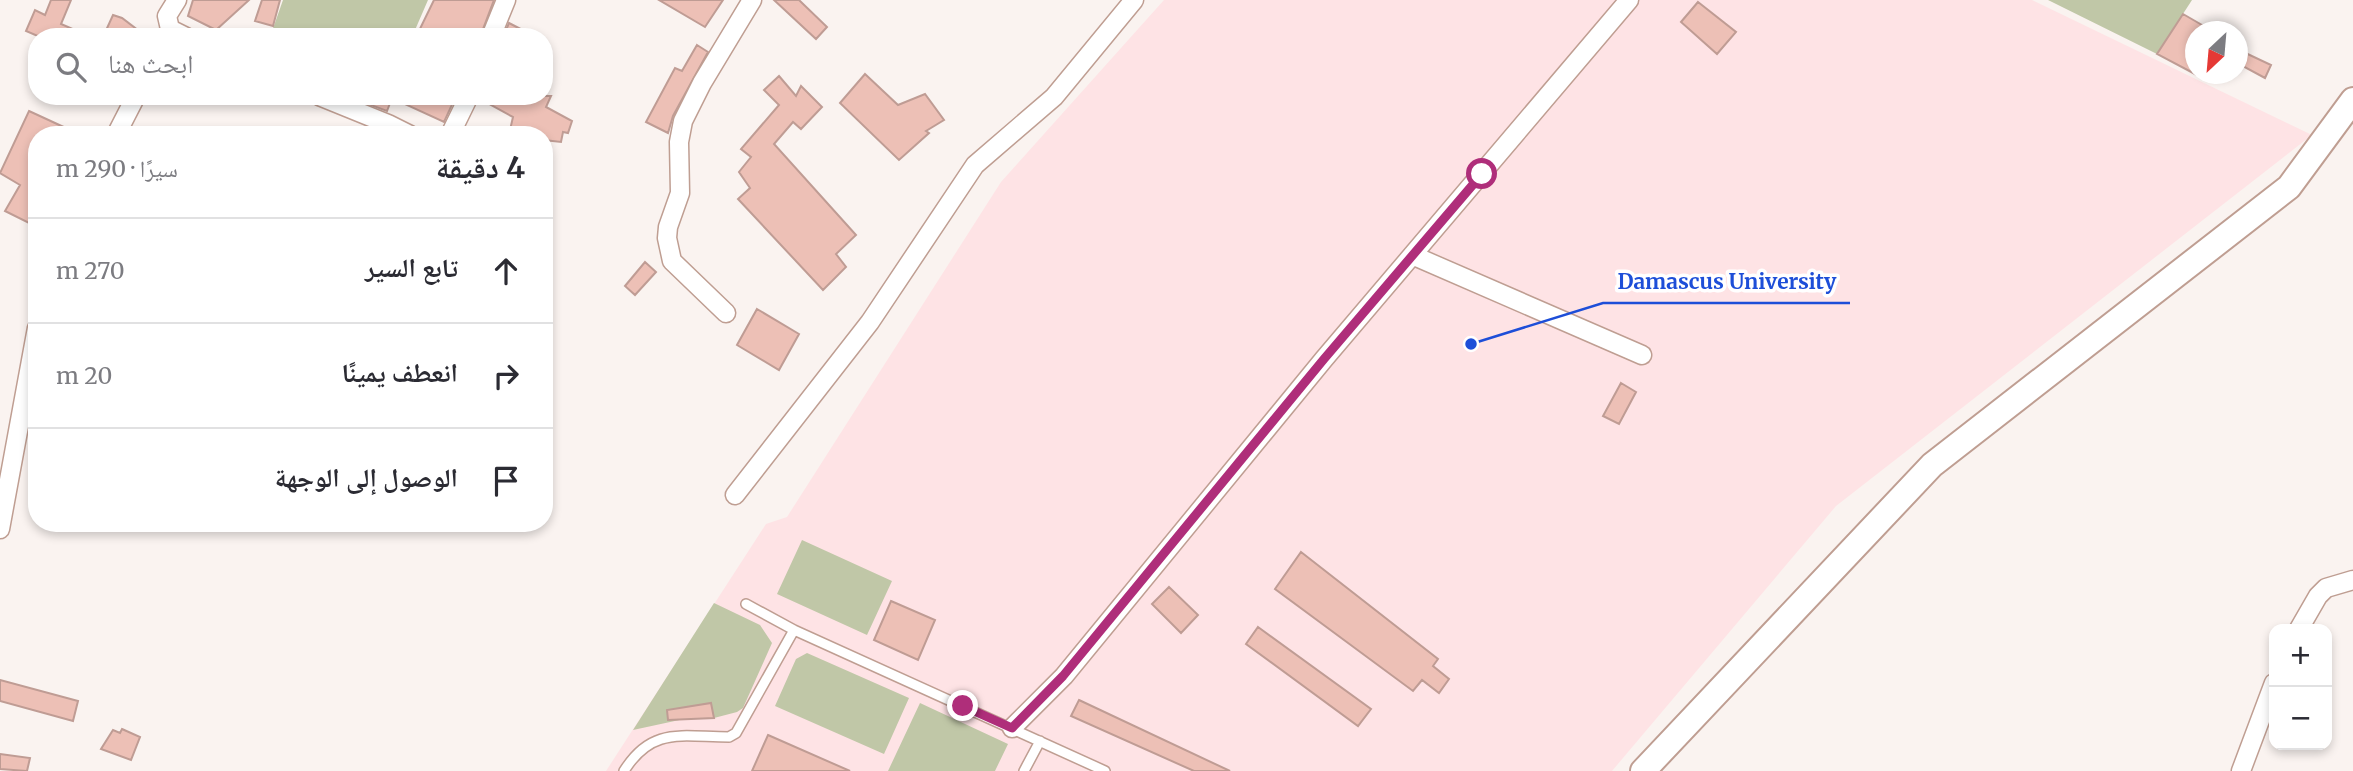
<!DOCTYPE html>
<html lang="ar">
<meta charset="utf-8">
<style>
:root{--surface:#fff;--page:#f7f7f7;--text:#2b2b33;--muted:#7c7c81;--line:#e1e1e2}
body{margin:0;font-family:Merriweather,"Noto Naskh Arabic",serif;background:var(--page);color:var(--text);direction:rtl}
.controls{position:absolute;right:21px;bottom:21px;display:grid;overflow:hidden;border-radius:14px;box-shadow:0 4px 10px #0003}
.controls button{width:63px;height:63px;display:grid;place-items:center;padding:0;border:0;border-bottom:2px solid var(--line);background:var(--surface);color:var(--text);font:35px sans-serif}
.compass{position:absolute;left:2185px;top:21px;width:63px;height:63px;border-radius:50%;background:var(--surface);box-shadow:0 4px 10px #0003;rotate:206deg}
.stop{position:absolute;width:21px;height:21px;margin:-16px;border:5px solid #af2e7a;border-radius:50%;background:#fff}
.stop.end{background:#af2e7a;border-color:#fff;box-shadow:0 2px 7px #0008}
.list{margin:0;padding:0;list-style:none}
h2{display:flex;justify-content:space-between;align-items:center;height:91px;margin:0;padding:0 28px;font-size:30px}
h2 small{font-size:23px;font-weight:400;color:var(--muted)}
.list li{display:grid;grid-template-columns:46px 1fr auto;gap:21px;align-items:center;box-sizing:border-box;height:105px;padding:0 28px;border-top:2px solid var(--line)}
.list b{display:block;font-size:26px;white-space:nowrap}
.list em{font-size:23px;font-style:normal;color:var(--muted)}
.icon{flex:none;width:38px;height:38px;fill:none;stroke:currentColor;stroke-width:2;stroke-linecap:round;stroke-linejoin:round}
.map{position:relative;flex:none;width:2353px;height:771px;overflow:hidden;direction:ltr}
.search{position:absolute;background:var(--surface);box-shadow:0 4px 10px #0003;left:28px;top:28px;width:525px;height:77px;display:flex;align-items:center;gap:18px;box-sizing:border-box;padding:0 24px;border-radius:28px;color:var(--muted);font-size:26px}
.panel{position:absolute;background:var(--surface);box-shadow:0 4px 10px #0003;left:28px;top:126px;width:525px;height:406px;border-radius:28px;direction:rtl}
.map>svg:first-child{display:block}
.education{fill:#fee3e5}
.green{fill:#c0c7a7}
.building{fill:#edc0b6;stroke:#bf9c94;stroke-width:2}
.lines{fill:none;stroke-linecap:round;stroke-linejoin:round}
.lane-casing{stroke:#bf9e92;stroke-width:12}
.street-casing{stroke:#bf9e92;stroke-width:21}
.secondary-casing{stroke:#bf9e92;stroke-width:28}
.lane{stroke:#fff;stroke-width:9}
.street{stroke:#fff;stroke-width:18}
.secondary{stroke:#fff;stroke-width:24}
.route{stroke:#af2e7a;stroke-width:9}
.leader{fill:none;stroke:#1d4ed8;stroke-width:2.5}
.callout-dot{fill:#1d4ed8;stroke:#fff;stroke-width:2.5}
.callout-label{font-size:21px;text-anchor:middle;font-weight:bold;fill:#1d4ed8;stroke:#fff;stroke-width:7;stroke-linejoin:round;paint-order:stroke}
</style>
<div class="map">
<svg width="2353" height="771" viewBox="0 0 2353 771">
<rect width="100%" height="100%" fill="#faf3f0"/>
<path class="education" d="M 1164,0 L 2032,0 L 2312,135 L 1836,506 L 1612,771 L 606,771 L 766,524 L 787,517 L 1001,182 Z"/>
<path class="green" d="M 283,0 L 428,0 L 412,37 L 270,37 Z
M 2048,0 L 2192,0 L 2157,54 Z
M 802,540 L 892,581 L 867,635 L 777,594 Z
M 714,603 L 760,625 L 772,643 L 743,708 L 737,712 L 714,718 L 711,703 L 683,708 L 684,719 L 633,730 Z
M 807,653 L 909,698 L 884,754 L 775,706 L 796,659 Z
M 920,703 L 1008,744 L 995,771 L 888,771 Z"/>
<path class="building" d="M 51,0 L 71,0 L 61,24 L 91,37 L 40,37 L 26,31 L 35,10 L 45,15 Z
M 193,0 L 249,0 L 216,30 L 188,16 Z
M 262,0 L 280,0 L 273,26 L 255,21 Z
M 434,0 L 494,0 L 480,37 L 416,37 Z
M 659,0 L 723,0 L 705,27 Z
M 774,0 L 799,0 L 827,27 L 816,39 Z
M 1698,2 L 1736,32 L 1717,54 L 1681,22 Z
M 2183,14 L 2214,32 L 2195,32 L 2195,74 L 2157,54 Z
M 113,15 L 122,18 L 147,37 L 103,37 Z
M 509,23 L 536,37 L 503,37 Z
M 697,45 L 708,52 L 673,116 L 668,133 L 646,122 L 675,68 L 682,71 Z
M 2237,49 L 2271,65 L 2265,78 L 2237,63 Z
M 865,74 L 898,105 L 925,94 L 944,120 L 926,131 L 929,133 L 899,160 L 840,103 Z
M 779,76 L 796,96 L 801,86 L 822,107 L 801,129 L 793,122 L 774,144 L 856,235 L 836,254 L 846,267 L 823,290 L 738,199 L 750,188 L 739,172 L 751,157 L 741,149 L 779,105 L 764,90 Z
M 371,96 L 456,96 L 444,122 L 392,98 L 387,111 L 368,104 Z
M 480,96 L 551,96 L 546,107 L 572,121 L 568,133 L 563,132 L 561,142 L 544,140 L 544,135 L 524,135 L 510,130 L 513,117 L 480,99 Z
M 29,111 L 81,135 L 37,135 L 37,188 L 31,201 L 37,204 L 37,227 L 5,211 L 20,185 L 0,173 Z
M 645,262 L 656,272 L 635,295 L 625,286 Z
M 757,309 L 799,334 L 779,370 L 737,345 Z
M 1621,383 L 1636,392 L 1619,424 L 1603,416 Z
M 1301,552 L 1438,659 L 1433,666 L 1449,679 L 1439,693 L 1422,680 L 1413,691 L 1275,589 Z
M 1169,587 L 1198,615 L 1181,633 L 1152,604 Z
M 891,601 L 935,620 L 918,660 L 874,640 Z
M 1258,627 L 1371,709 L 1358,726 L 1246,644 Z
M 0,680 L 78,701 L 73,721 L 0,701 Z
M 1079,700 L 1230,771 L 1194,771 L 1071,716 Z
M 711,703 L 714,718 L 668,720 L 667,710 Z
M 122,729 L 140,737 L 131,760 L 101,749 L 113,730 L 120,733 Z
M 768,735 L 850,771 L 752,771 Z
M 0,754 L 30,758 L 27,771 L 0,769 Z"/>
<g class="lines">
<defs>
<path id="lane" d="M 746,604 L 794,630
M 624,771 C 652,726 682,737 729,737 L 736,733 L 794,630 L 1105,771
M 1024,771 L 1040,741"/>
<path id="street" d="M 170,29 L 186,37
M 166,37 L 170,29 L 167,16 L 177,0
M 491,37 L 506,0
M 319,96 L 388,124 L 410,135
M 116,135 L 136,96
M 450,135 L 469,96
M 1412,255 L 1642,355
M 726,313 L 672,261 L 667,238 L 668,227 L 680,193 L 679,142 L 683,121 L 702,83 L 752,0
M 735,495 L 870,322 L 975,165 L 1054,97 L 1134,0
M 0,529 L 37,328
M 2299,629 L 2318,596 L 2326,588 L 2353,580
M 1012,728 L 1064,676 L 1324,359 L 1629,0
M 2241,771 L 2274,683"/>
<path id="secondary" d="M 1643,771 L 1932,465 L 2289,187 L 2353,100"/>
</defs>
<use href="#lane" class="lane-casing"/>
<use href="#street" class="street-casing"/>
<use href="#secondary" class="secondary-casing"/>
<use href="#lane" class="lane"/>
<use href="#street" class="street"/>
<use href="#secondary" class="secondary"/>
</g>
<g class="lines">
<path class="route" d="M 963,706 L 1012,728 L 1063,676 L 1324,359 L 1482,174"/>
</g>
<path class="leader" d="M1471 344L1603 303H1850"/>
<circle class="callout-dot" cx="1471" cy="344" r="7"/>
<g class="callout-label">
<text x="1727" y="289">Damascus University</text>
</g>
</svg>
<div class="controls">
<button>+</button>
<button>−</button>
</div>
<svg class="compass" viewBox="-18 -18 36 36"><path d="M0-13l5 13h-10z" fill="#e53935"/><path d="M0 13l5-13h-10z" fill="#7c7c81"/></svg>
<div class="stop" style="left:1482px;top:174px"></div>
<div class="stop end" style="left:963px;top:706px"></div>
<div class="search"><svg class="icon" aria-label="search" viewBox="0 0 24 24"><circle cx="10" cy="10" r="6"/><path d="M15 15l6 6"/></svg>ابحث هنا</div>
<section class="panel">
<h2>4 دقيقة<small>سيرًا · 290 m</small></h2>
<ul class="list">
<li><svg class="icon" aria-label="ahead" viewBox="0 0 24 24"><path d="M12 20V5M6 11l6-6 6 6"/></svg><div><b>تابع السير</b></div><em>270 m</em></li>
<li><svg class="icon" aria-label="right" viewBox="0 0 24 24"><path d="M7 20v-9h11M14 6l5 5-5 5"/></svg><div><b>انعطف يمينًا</b></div><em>20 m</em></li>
<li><svg class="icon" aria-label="arrive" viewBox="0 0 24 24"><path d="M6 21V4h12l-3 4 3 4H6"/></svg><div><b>الوصول إلى الوجهة</b></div></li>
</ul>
</section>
</div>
